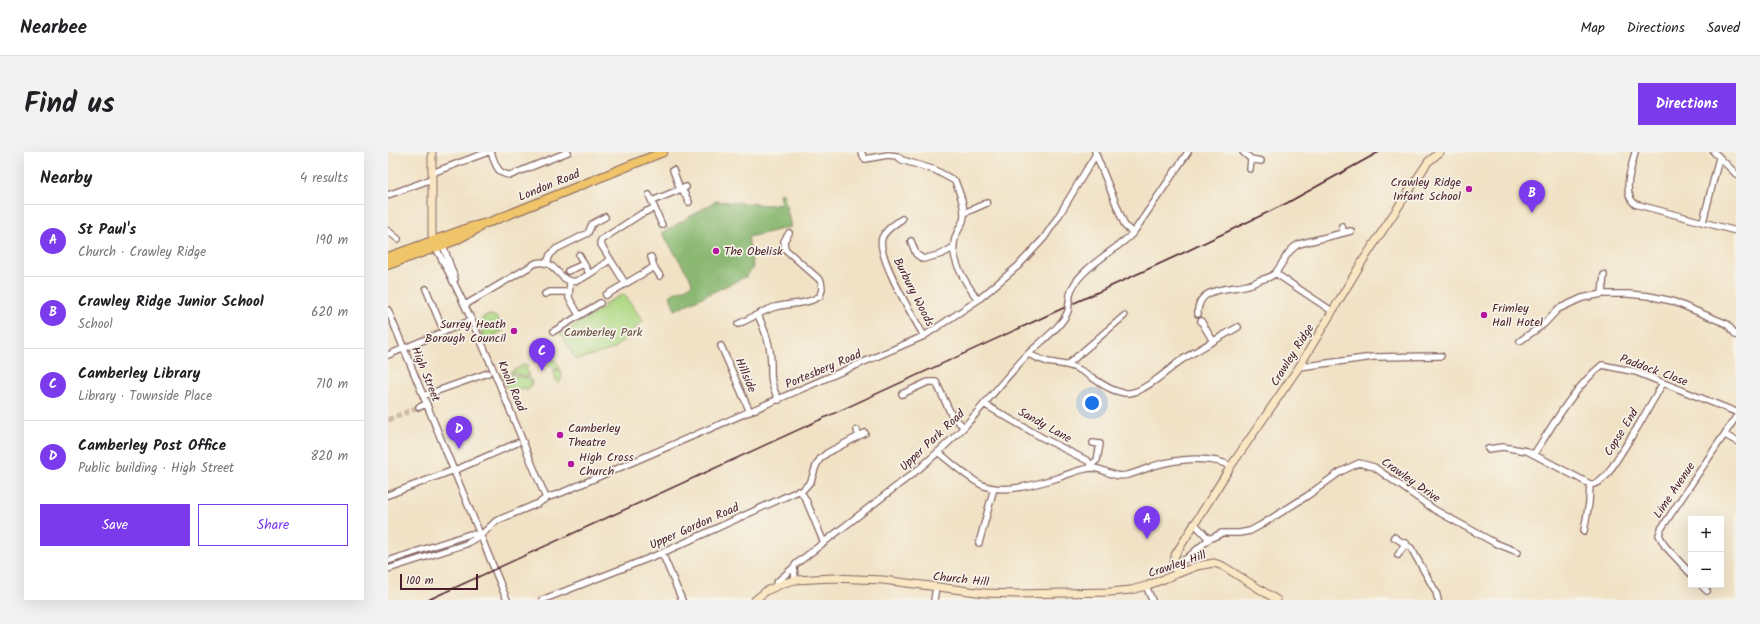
<!DOCTYPE html>
<meta charset="utf-8">
<style>
:root{--surface:#fff;--page:#f2f2f2;--text:#202124;--muted:#757577;--line:#e0e0e0;--accent:#7c3aed}
body{margin:0;font-family:Kalam,sans-serif;background:var(--page);color:var(--text)}
.controls{position:absolute;right:12px;bottom:12px;display:grid;overflow:hidden;border-radius:0px;box-shadow:0 4px 16px #0002}
.controls button{width:36px;height:36px;display:grid;place-items:center;padding:0;border:0;border-bottom:1px solid var(--line);background:var(--surface);color:var(--text);font:20px sans-serif}
.scale{position:absolute;left:12px;bottom:10px;width:78px;box-sizing:border-box;padding-left:4px;border:2px solid #4a1f2b;border-top:0;font-size:11px;line-height:14px;white-space:nowrap;color:#4a1f2b;-webkit-text-stroke:3px #f7f3e8;paint-order:stroke}
.you{position:absolute;left:704px;top:251px;width:14px;height:14px;margin:-10px;border:3px solid #fff;border-radius:50%;background:#1a73e8;box-shadow:0 0 0 6px #1a73e833}
.badge{display:grid;place-items:center;width:26px;height:26px;border-radius:50%;background:var(--accent);color:#fff;font-size:13px;font-weight:700}
.pin{position:absolute;translate:-50% -33px;filter:drop-shadow(0 1px 2px #0008)}
.pin::after{content:'';position:absolute;top:21px;width:14px;height:12px;background:inherit;clip-path:polygon(0 0,100% 0,50% 100%)}
.list{margin:0;padding:0;list-style:none}
h2{display:flex;justify-content:space-between;align-items:center;height:52px;margin:0;padding:0 16px;font-size:17px}
h2 small{font-size:13px;font-weight:400;color:var(--muted)}
.list li{display:grid;grid-template-columns:26px 1fr auto;gap:12px;align-items:center;box-sizing:border-box;height:72px;padding:0 16px;border-top:1px solid var(--line)}
.list b{display:block;font-size:15px;white-space:nowrap}
.list p{margin:0;font-size:13px;white-space:nowrap;color:var(--muted)}
.list em{font-size:13px;font-style:normal;color:var(--muted)}
.actions{display:flex;gap:8px;padding:12px 16px}
.actions a{flex:1;padding:9px 0;border:1px solid var(--accent);border-radius:0px;text-align:center;font-size:14px;color:var(--accent)}
.actions .main{background:var(--accent);color:#fff}
.map{position:relative;flex:none;width:1348px;height:448px;overflow:hidden;border-radius:0px}
header{display:flex;align-items:center;gap:24px;box-sizing:border-box;height:56px;padding:0 20px;background:var(--surface);border-bottom:1px solid var(--line)}
header strong{font-size:19px}
nav{display:flex;gap:22px;margin-inline-start:auto;font-size:14px}
.intro{display:flex;align-items:center;justify-content:space-between;box-sizing:border-box;height:96px;padding:0 24px}
h1{margin:0;font-size:28px}
.button{padding:10px 18px;border-radius:0px;background:var(--accent);color:#fff;font-size:14px;font-weight:700}
main{display:flex;gap:24px;padding:0 24px}
aside{flex:1;background:var(--surface);border-radius:0px;box-shadow:0 4px 16px #0002}
.map>svg:first-child{display:block}
.green{fill:#aed884;stroke:#7c7c58}
.forest{fill:#8ab872;stroke:#6a6c4e}
.lines{fill:none;stroke-linecap:round;stroke-linejoin:round}
.street-tunnel{stroke:#d0bba6;stroke-width:5.5;stroke-dasharray:5.5 3;stroke-linecap:butt}
.street-casing{stroke:#846361;stroke-width:8}
.secondary-casing{stroke:#846361;stroke-width:9}
.primary-casing{stroke:#846361;stroke-width:10}
.street{stroke:#fff;stroke-width:5.5}
.secondary{stroke:#f9e7c3;stroke-width:7}
.primary{stroke:#f0c469;stroke-width:8}
.rail{stroke:#4a1f2b;stroke-width:1.5}
.street-bridge-casing{stroke:#846361;stroke-width:8;stroke-linecap:butt}
.street-bridge{stroke:#fff;stroke-width:5.5}
.poi-dot{fill:#b5179e;stroke:#f7f3e8;stroke-width:1.5}
.labels{text-anchor:middle;stroke-width:3.5;stroke-linejoin:round;paint-order:stroke}
.poi-label{font-size:12px;fill:#4a1f2b;stroke:#f7f3e8;text-anchor:start}
.street-label{font-size:12px;fill:#4a1f2b;stroke:#f7f3e8}
.park-label{font-size:12px;fill:#634d41;stroke:#f7f3e8}
</style>
<header>
<strong>Nearbee</strong>
<nav><a>Map</a><a>Directions</a><a>Saved</a></nav>
</header>
<div class="intro"><h1>Find us</h1><a class="button">Directions</a></div>
<main>
<aside>
<h2>Nearby<small>4 results</small></h2>
<ul class="list">
<li><span class="badge">A</span><div><b>St Paul's</b><p>Church · Crawley Ridge</p></div><em>190 m</em></li>
<li><span class="badge">B</span><div><b>Crawley Ridge Junior School</b><p>School</p></div><em>620 m</em></li>
<li><span class="badge">C</span><div><b>Camberley Library</b><p>Library · Townside Place</p></div><em>710 m</em></li>
<li><span class="badge">D</span><div><b>Camberley Post Office</b><p>Public building · High Street</p></div><em>820 m</em></li>
</ul>
<div class="actions"><a class="main">Save</a><a>Share</a></div>
</aside>
<div class="map">
<svg width="1348" height="448" viewBox="0 0 1348 448">
<rect width="100%" height="100%" fill="#f7f3e8"/>
<filter id="ink" filterUnits="userSpaceOnUse"><feTurbulence type="fractalNoise" baseFrequency=".025" numOctaves="2"/><feDisplacementMap in="SourceGraphic" scale="8" xChannelSelector="R" yChannelSelector="G"/><feConvolveMatrix kernelMatrix="1 2 1 2 8 2 1 2 1" color-interpolation-filters="sRGB"/></filter>
<filter id="wash" filterUnits="userSpaceOnUse"><feTurbulence type="fractalNoise" baseFrequency=".012" numOctaves="4" result="noise"/><feDisplacementMap in="SourceGraphic" scale="16" xChannelSelector="R" yChannelSelector="G"/><feGaussianBlur stdDeviation="0.9" result="paint"/><feColorMatrix in="noise" values="0 0 0 0 0 0 0 0 0 0 0 0 0 0 0 0 0 1.4 0 .05"/><feComposite in="paint" operator="in"/></filter>
<g filter="url(#wash)">
<rect width="100%" height="100%" fill="#f1e2c5"/>
<path class="green" d="M 236,142 L 255,169 L 226,197 L 188,208 L 173,182 L 217,155 L 216,152 Z
M 101,163 C 111,163 112,171 115,179 L 98,187 L 96,187 L 91,174 L 95,165 Z
M 161,207 L 167,208 L 172,216 L 166,218 L 164,214 L 160,214 L 158,208 Z
M 138,212 L 140,215 L 138,216 L 141,225 L 122,220 Z
M 172,217 L 174,225 L 170,232 L 167,225 L 166,219 Z
M 117,221 L 142,227 L 144,231 L 139,239 L 138,236 L 126,238 L 127,242 L 123,243 L 120,239 L 113,222 Z"/>
<path class="forest" d="M 395,41 L 403,75 L 360,85 L 365,115 L 359,124 L 287,158 L 282,144 C 288,138 297,139 304,132 L 303,127 L 274,81 L 328,49 L 380,53 L 393,51 L 391,42 Z
M 166,190 L 166,192 L 153,197 L 154,203 L 147,205 C 152,189 149,193 166,190 Z"/>
</g>
<g filter="url(#ink)">
<g class="lines">
<path class="street-tunnel" d="M 0,268 L 31,255"/>
<defs>
<path id="street" d="M 103,0 C 107,11 109,23 123,23 L 180,0
M 473,0 L 477,7 L 500,3 L 509,4 L 514,8 L 547,18 L 567,29 C 571,39 579,58 575,69 C 570,79 564,88 566,101 C 569,118 580,134 590,148
M 707,0 L 737,74 L 745,81
M 855,0 L 863,7 L 873,9
M 1247,0 C 1244,15 1233,41 1247,52 L 1348,79
M 1326,0 L 1348,22
M 862,17 L 863,7
M 285,18 L 292,37
M 44,21 L 100,0
M 294,37 L 301,50
M 0,43 L 44,27
M 261,43 L 274,73
M 264,49 L 298,35
M 576,61 L 599,51
M 514,67 C 507,72 497,78 494,86 C 488,104 526,166 536,184
M 1315,70 L 1331,6
M 954,74 L 956,81
M 0,79 L 10,87
M 523,89 L 528,102 L 535,107 L 554,102 L 566,95
M 55,93 L 67,127
M 48,96 C 91,176 123,262 158,346
M 191,103 L 201,121
M 263,105 L 266,115 L 272,124
M 159,111 L 162,103 L 168,97 L 200,81 L 204,72 L 217,65
M 180,119 L 196,112
M 887,121 L 944,159
M 182,129 L 181,146 L 191,163
M 237,131 L 212,91 L 213,88 L 253,62 L 266,56
M 38,137 L 56,180
M 157,142 L 162,140 L 181,140
M 1214,142 L 1216,123
M 218,143 L 266,115
M 682,143 C 686,119 728,99 745,81 L 800,0
M 77,153 L 148,111 C 169,106 170,132 188,129 C 197,127 214,113 222,108
M 0,158 L 119,448
M 810,162 C 808,134 842,138 860,133 C 864,132 868,130 872,128 C 877,127 885,124 888,120 C 896,110 899,98 911,92 L 963,79
M 370,163 C 375,174 380,186 382,199 C 385,220 379,227 391,248
M 813,169 L 825,189
M 350,172 C 362,167 374,159 387,155 C 401,151 419,153 432,144 L 434,137 L 433,129 L 397,97 L 396,89 L 401,81
M 166,179 L 212,151
M 1132,189 L 1156,172 L 1170,157 L 1194,146 L 1214,142 L 1240,142 L 1261,144 L 1284,149 L 1339,172 L 1348,183
M 333,194 L 362,260
M 640,202 C 647,205 653,208 660,210 C 670,212 680,212 690,217 C 705,224 722,242 741,241 C 756,240 780,218 792,209 C 811,197 831,186 850,175
M 0,203 L 84,168
M 679,213 L 736,164
M 911,215 L 985,205 L 1053,204
M 514,242 L 540,230 L 548,230 L 564,264 L 576,275
M 35,244 L 100,221
M 596,252 L 653,285 L 700,309 L 705,316
M 31,255 L 39,252
M 469,278 L 471,284 L 477,281
M 1337,283 L 1348,289
M 1100,297 L 1115,295 L 1139,299 L 1202,332 L 1201,351 L 1196,379
M 550,300 C 564,311 578,325 594,333 C 615,342 645,333 666,327 C 677,324 693,316 704,316 C 716,316 726,327 739,323 C 748,321 757,317 765,314 C 789,307 821,303 843,314
M 1146,302 C 1167,270 1185,237 1214,213 L 1248,220 L 1348,260
M 703,313 L 709,308 L 712,292 L 705,291
M 70,317 L 129,291
M 1202,332 L 1206,332 L 1211,330 L 1219,323 L 1249,276 L 1275,231
M 413,340 L 423,329 L 428,314 L 432,307 L 439,301 L 471,284
M 0,343 L 66,318
M 806,371 L 821,387
M 1006,385 L 1023,396 L 1048,440 L 1050,448
M 591,391 L 606,336
M 274,401 L 294,448
M 1010,403 L 1018,391
M 0,409 L 82,382 L 92,383
M 786,413 L 798,407 L 821,387 L 834,381 L 851,381 L 862,379 L 873,373 L 919,344 L 952,320 L 971,311 L 986,315 L 1047,358 L 1107,391 L 1130,400
M 0,417 L 78,392 L 93,383 L 108,369 L 151,351 L 158,346 L 173,341 L 536,184 L 590,148 L 630,114 L 656,86 L 670,65 L 708,2
M 1303,422 L 1277,394 L 1271,383 L 1273,377 L 1348,265
M 407,428 L 406,415 L 408,412 L 532,316 C 547,303 563,289 577,274 C 598,251 617,226 639,203 C 651,191 674,175 680,159
M 1313,433 L 1319,439
M 387,434 L 389,430 L 406,415
M 758,434 L 764,448
M 154,448 L 274,401 L 410,339 L 413,340 L 418,348 L 436,391
M 546,448 L 548,435"/>
<path id="secondary" d="M 44,0 L 44,83 L 47,94
M 789,422 L 786,413 L 787,403 L 843,314 L 911,215 L 974,110 L 1040,10 L 1052,0
M 367,448 L 378,439 L 396,431 L 407,428 L 444,426 L 495,428 L 597,441 L 629,442 L 722,440 L 743,438 L 758,434 L 809,414 L 826,411 L 835,414 L 889,448"/>
<path id="primary" d="M 0,105 L 83,75 L 102,70 L 275,0
M 0,113 L 66,89 L 91,76"/>
</defs>
<use href="#street" class="street-casing"/>
<use href="#secondary" class="secondary-casing"/>
<use href="#primary" class="primary-casing"/>
<use href="#street" class="street"/>
<use href="#secondary" class="secondary"/>
<use href="#primary" class="primary"/>
<path class="rail" d="M 40,448 L 795,101 L 899,51 L 991,0"/>
<defs>
<path id="street-bridge" d="M 680,159 L 682,143"/>
</defs>
<use href="#street-bridge" class="street-bridge-casing"/>
<use href="#street-bridge" class="street-bridge"/>
</g>
</g>
<g class="poi-dot">
<circle cx="1081" cy="37" r="4"/>
<circle cx="328" cy="99" r="4"/>
<circle cx="1096" cy="163" r="4"/>
<circle cx="126" cy="179" r="4"/>
<circle cx="172" cy="283" r="4"/>
<circle cx="183" cy="312" r="4"/>
</g>
<g class="labels">
<g class="poi-label">
<text x="1073" y="34" text-anchor="end">Crawley Ridge<tspan x="1073" dy="14">Infant School</tspan></text>
<text x="336" y="103">The Obelisk</text>
<text x="1104" y="160">Frimley<tspan x="1104" dy="14">Hall Hotel</tspan></text>
<text x="118" y="176" text-anchor="end">Surrey Heath<tspan x="118" dy="14">Borough Council</tspan></text>
<text x="180" y="280">Camberley<tspan x="180" dy="14">Theatre</tspan></text>
<text x="191" y="309">High Cross<tspan x="191" dy="14">Church</tspan></text>
</g>
<g class="street-label">
<text transform="translate(161 33) rotate(-22)" y="4">London Road</text>
<text transform="translate(526 140) rotate(63)" y="4">Burbury Woods</text>
<text transform="translate(904 203) rotate(-58)" y="4">Crawley Ridge</text>
<text transform="translate(435 217) rotate(-23)" y="4">Portesbery Road</text>
<text transform="translate(1266 218) rotate(20)" y="4">Paddock Close</text>
<text transform="translate(38 222) rotate(68)" y="4">High Street</text>
<text transform="translate(358 223) rotate(67)" y="4">Hillside</text>
<text transform="translate(124 234) rotate(67)" y="4">Knoll Road</text>
<text transform="translate(657 273) rotate(29)" y="4">Sandy Lane</text>
<text transform="translate(1233 280) rotate(-58)" y="4">Copse End</text>
<text transform="translate(544 288) rotate(-43)" y="4">Upper Park Road</text>
<text transform="translate(1023 328) rotate(35)" y="4">Crawley Drive</text>
<text transform="translate(1286 338) rotate(-56)" y="4">Lime Avenue</text>
<text transform="translate(306 374) rotate(-24)" y="4">Upper Gordon Road</text>
<text transform="translate(789 412) rotate(-19)" y="4">Crawley Hill</text>
<text transform="translate(573 427) rotate(6)" y="4">Church Hill</text>
</g>
<g class="park-label">
<text x="215" y="184">Camberley Park</text>
</g>
</g>
</svg>
<div class="controls">
<button>+</button>
<button>−</button>
</div>
<div class="scale">100 m</div>
<div class="you"></div>
<div class="pin badge" style="left:759px;top:387px">A</div>
<div class="pin badge" style="left:1144px;top:61px">B</div>
<div class="pin badge" style="left:154px;top:219px">C</div>
<div class="pin badge" style="left:71px;top:297px">D</div>
</div>
</main>
